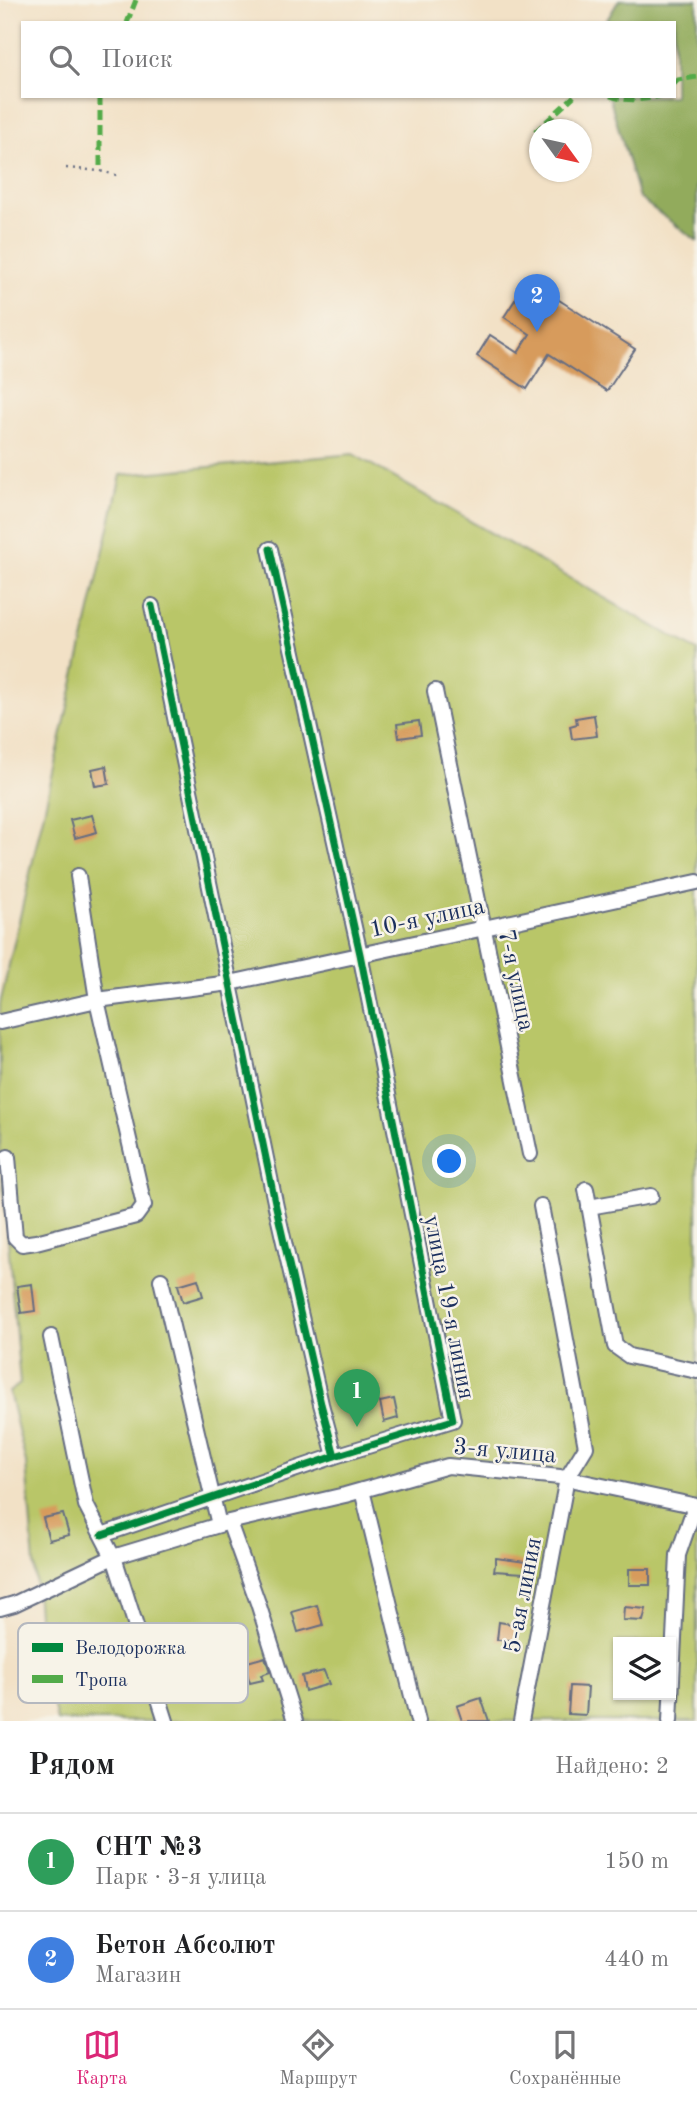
<!DOCTYPE html>
<html lang="ru">
<meta charset="utf-8">
<style>
:root{--surface:#fff;--page:#f2f2f2;--text:#202124;--muted:#757577;--line:#e0e0e0;--accent:#db2777}
body{margin:0;font-family:"Old Standard TT",serif;background:var(--page);color:var(--text)}
.controls{position:absolute;right:21px;bottom:21px;display:grid;overflow:hidden;border-radius:0px;box-shadow:0 2px 5px #0004}
.controls button{width:63px;height:63px;display:grid;place-items:center;padding:0;border:0;border-bottom:2px solid var(--line);background:var(--surface);color:var(--text);font:35px sans-serif}
.compass{position:absolute;left:529px;top:119px;width:63px;height:63px;border-radius:50%;background:var(--surface);box-shadow:0 2px 5px #0004;rotate:123deg}
.you{position:absolute;left:450px;top:1162px;width:24px;height:24px;margin:-18px;border:5px solid #fff;border-radius:50%;background:#1a73e8;box-shadow:0 0 0 10px #1a73e833}
.badge{display:grid;place-items:center;width:46px;height:46px;border-radius:50%;background:var(--accent);color:#fff;font-size:23px;font-weight:700}
.pin{position:absolute;translate:-50% -58px;filter:drop-shadow(0 2px 4px #0008)}
.pin::after{content:'';position:absolute;top:37px;width:24px;height:21px;background:inherit;clip-path:polygon(0 0,100% 0,50% 100%)}
.list{margin:0;padding:0;list-style:none}
h2{display:flex;justify-content:space-between;align-items:center;height:91px;margin:0;padding:0 28px;font-size:30px}
h2 small{font-size:23px;font-weight:400;color:var(--muted)}
.list li{display:grid;grid-template-columns:46px 1fr auto;gap:21px;align-items:center;box-sizing:border-box;height:98px;padding:0 28px;border-top:2px solid var(--line)}
.list b{display:block;font-size:26px;white-space:nowrap}
.list p{margin:0;font-size:23px;white-space:nowrap;color:var(--muted)}
.list em{font-size:23px;font-style:normal;color:var(--muted)}
.icon{flex:none;width:38px;height:38px;fill:none;stroke:currentColor;stroke-width:2;stroke-linecap:round;stroke-linejoin:round}
.map{position:relative;flex:none;width:697px;height:1721px;overflow:hidden}
.search{position:absolute;background:var(--surface);box-shadow:0 2px 5px #0004;left:21px;right:21px;top:21px;height:77px;display:flex;align-items:center;gap:18px;box-sizing:border-box;padding:0 24px;border-radius:0px;color:var(--muted);font-size:26px}
.sheet{height:287px;background:var(--surface)}
nav{display:flex;justify-content:space-around;align-items:center;box-sizing:border-box;height:98px;border-top:2px solid var(--line);background:var(--surface);font-size:19px;color:var(--muted)}
nav a{display:grid;justify-items:center;gap:4px}
nav .on{color:var(--accent)}
.map>svg:first-child{display:block}
.green{fill:#b9c668;stroke:#6a7a63;stroke-width:2;fill-rule:evenodd}
.forest{fill:#92ab5c;stroke:#566d5d;stroke-width:2}
.building{fill:#d79b5b}
.lines{fill:none;stroke-linecap:round;stroke-linejoin:round}
.street-casing{stroke:#666d82;stroke-width:18}
.path{stroke:#666d82;stroke-width:2.5;stroke-dasharray:2 5;stroke-linecap:butt}
.street{stroke:#fff;stroke-width:14}
.quiet{stroke:#52ab49;stroke-width:5;stroke-dasharray:10 5;stroke-linecap:butt}
.cycleway-casing{stroke:#f7f3e8;stroke-width:11}
.cycleway{stroke:#00873e;stroke-width:7}
.labels{text-anchor:middle;stroke-width:5;stroke-linejoin:round;paint-order:stroke}
.street-label{font-size:24px;fill:#1b2f5e;stroke:#f7f3e8}
.key{fill:#f7f3e8;stroke:#b5b8bf;stroke-width:2}
.key-label{font-size:19px;fill:#1b2f5e}
</style>
<div class="map">
<svg width="697" height="1721" viewBox="0 0 697 1721">
<rect width="100%" height="100%" fill="#f7f3e8"/>
<filter id="ink" filterUnits="userSpaceOnUse"><feTurbulence type="fractalNoise" baseFrequency=".0143" numOctaves="2"/><feDisplacementMap in="SourceGraphic" scale="14" xChannelSelector="R" yChannelSelector="G"/><feConvolveMatrix kernelMatrix="1 2 1 2 8 2 1 2 1" color-interpolation-filters="sRGB"/></filter>
<filter id="wash" filterUnits="userSpaceOnUse"><feTurbulence type="fractalNoise" baseFrequency=".00686" numOctaves="4" result="noise"/><feDisplacementMap in="SourceGraphic" scale="28" xChannelSelector="R" yChannelSelector="G"/><feGaussianBlur stdDeviation="1.57" result="paint"/><feColorMatrix in="noise" values="0 0 0 0 0 0 0 0 0 0 0 0 0 0 0 0 0 1.4 0 .05"/><feComposite in="paint" operator="in"/></filter>
<g filter="url(#wash)">
<rect width="100%" height="100%" fill="#f2e1c6"/>
<path class="green" d="M 353,454 L 697,651 L 697,1721 L 57,1721 L 40,1640 L 26,1463 L 9,1392 L 20,1384 L 0,1146 L 0,1004 L 121,475 ZM 618,1642 L 671,1642 L 671,1695 L 618,1695 Z"/>
<path class="forest" d="M 619,0 L 697,0 L 697,241 L 639,198 L 609,96 L 674,96 L 674,23 L 605,23 Z"/>
<g id="blocks">
<path class="building" d="M 528,280 L 635,349 L 607,391 L 549,354 L 527,389 L 477,356 L 490,335 L 518,353 L 530,334 L 504,317 Z
M 594,715 L 597,736 L 572,739 L 570,726 L 577,724 L 576,718 Z
M 419,721 L 421,735 L 399,738 L 397,724 Z
M 106,766 L 109,784 L 95,786 L 92,769 Z
M 92,815 L 97,832 L 75,838 L 70,820 Z
M 198,1279 L 203,1296 L 183,1302 L 178,1285 Z
M 32,1284 L 35,1311 L 21,1313 L 17,1286 Z
M 394,1399 L 398,1418 L 384,1422 L 380,1402 Z
M 63,1514 L 69,1535 L 49,1540 L 43,1518 Z
M 496,1558 L 526,1562 L 524,1573 L 494,1571 Z
M 629,1569 L 650,1569 L 650,1585 L 629,1585 Z
M 317,1605 L 323,1625 L 298,1632 L 292,1612 Z
M 624,1607 L 646,1609 L 643,1621 L 623,1620 Z
M 499,1622 L 517,1625 L 516,1640 L 497,1640 Z
M 265,1657 L 270,1672 L 261,1675 L 263,1680 L 250,1683 L 244,1663 Z
M 324,1671 L 329,1684 L 305,1691 L 302,1676 Z
M 570,1686 L 588,1687 L 586,1715 L 568,1714 Z
M 481,1698 L 489,1721 L 462,1721 L 457,1706 Z"/>
</g>
</g>
<g filter="url(#ink)">
<use href="#blocks" fill-opacity="0" stroke="#666d82" stroke-width="2"/>
<g class="lines">
<defs>
<path id="street" d="M 152,606 L 276,1207 L 321,1404 L 335,1456
M 435,691 L 530,1154
M 0,1022 L 97,1000 L 230,983 L 697,882
M 8,1157 L 15,1237 L 22,1244 L 36,1242 L 136,1216 L 144,1205 L 97,1000 L 78,876
M 586,1189 L 615,1346 L 629,1356 L 697,1371
M 589,1207 L 651,1196
M 161,1280 L 219,1525
M 51,1337 L 86,1505 L 113,1557
M 362,1490 L 418,1721
M 229,1522 L 258,1603 L 295,1721
M 102,1535 L 335,1456 L 453,1420 L 360,954 L 270,549
M 114,1557 L 166,1721
M 0,1608 L 14,1604 L 113,1557 L 229,1522 L 345,1495 L 448,1466 L 560,1477 L 697,1506
M 521,1721 L 567,1478 L 586,1447 L 541,1206
M 670,1721 L 678,1555 L 695,1506"/>
</defs>
<use href="#street" class="street-casing"/>
<path class="path" d="M 66,168 L 100,171 L 120,176"/>
<use href="#street" class="street"/>
<path class="quiet" d="M 127,23 L 136,0
M 674,84 L 678,80 L 697,77
M 100,96 L 100,171
M 610,96 C 627,102 643,100 661,96
M 535,132 L 574,96"/>
<defs>
<path id="cycleway" d="M 152,606 L 276,1207 L 321,1404 L 335,1456
M 102,1535 L 335,1456 L 453,1420 L 360,954 L 270,549"/>
</defs>
<use href="#cycleway" class="cycleway-casing"/>
<use href="#cycleway" class="cycleway"/>
</g>
</g>
<g class="labels">
<g class="street-label">
<text transform="translate(427 917) rotate(-12)" y="8">10-я улица</text>
<text transform="translate(517 980) rotate(78)" y="8">7-я улица</text>
<text transform="translate(450 1307) rotate(79)" y="8">улица 19-я линия</text>
<text transform="translate(505 1450) rotate(5)" y="8">3-я улица</text>
<text transform="translate(522 1595) rotate(-79)" y="8">5-ая линия</text>
</g>
</g>
<rect x="18" y="1623" width="230" height="80" rx="10" class="key"/>
<rect x="32" y="1643" width="31" height="9" fill="#00873e"/>
<rect x="32" y="1675" width="31" height="8" fill="#52ab49"/>
<g class="key-label">
<text x="75" y="1654">Велодорожка</text>
<text x="75" y="1686">Тропа</text>
</g>
</svg>
<div class="controls">
<button><svg class="icon" aria-label="layers" viewBox="0 0 24 24"><path d="M12 4l9 5-9 5-9-5zM3 14l9 5 9-5"/></svg></button>
</div>
<svg class="compass" viewBox="-18 -18 36 36"><path d="M0-13l5 13h-10z" fill="#e53935"/><path d="M0 13l5-13h-10z" fill="#757577"/></svg>
<div class="you"></div>
<div class="pin badge" style="left:357px;top:1427px;background:#2e9e5b">1</div>
<div class="pin badge" style="left:537px;top:332px;background:#3f7fe0">2</div>
<div class="search"><svg class="icon" aria-label="search" viewBox="0 0 24 24"><circle cx="10" cy="10" r="6"/><path d="M15 15l6 6"/></svg>Поиск</div>
</div>
<section class="sheet">
<h2>Рядом<small>Найдено: 2</small></h2>
<ul class="list">
<li><span class="badge" style="background:#2e9e5b">1</span><div><b>СНТ №3</b><p>Парк · 3-я улица</p></div><em>150 m</em></li>
<li><span class="badge" style="background:#3f7fe0">2</span><div><b>Бетон Абсолют</b><p>Магазин</p></div><em>440 m</em></li>
</ul>
</section>
<nav>
<a class="on"><svg class="icon" aria-label="map" viewBox="0 0 24 24"><path d="M3 6l6-2 6 2 6-2v14l-6 2-6-2-6 2zM9 4v14M15 6v14"/></svg>Карта</a>
<a><svg class="icon" aria-label="directions" viewBox="0 0 24 24"><path d="M12 3l9 9-9 9-9-9zM9 14v-3h6M13 9l2 2-2 2"/></svg>Маршрут</a>
<a><svg class="icon" aria-label="saved" viewBox="0 0 24 24"><path d="M7 4h10v16l-5-4-5 4z"/></svg>Сохранённые</a>
</nav>
